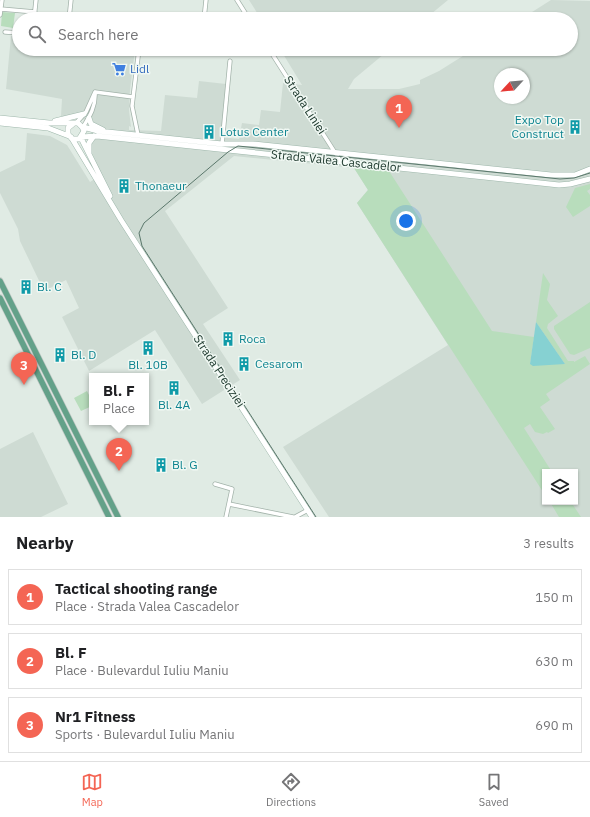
<!DOCTYPE html>
<meta charset="utf-8">
<style>
:root{--surface:#fff;--page:#f6f6f6;--text:#202124;--muted:#757577;--line:#e0e0e0;--accent:#f46554}
body{margin:0;font-family:"IBM Plex Sans",sans-serif;background:var(--page);color:var(--text)}
.controls{position:absolute;right:12px;bottom:12px;display:grid;overflow:hidden;border-radius:0px;box-shadow:0 1px 3px #0004}
.controls button{width:36px;height:36px;display:grid;place-items:center;padding:0;border:0;border-bottom:1px solid var(--line);background:var(--surface);color:var(--text);font:20px sans-serif}
.compass{position:absolute;left:494px;top:68px;width:36px;height:36px;border-radius:50%;background:var(--surface);box-shadow:0 1px 3px #0004;rotate:244deg}
.you{position:absolute;left:406px;top:221px;width:14px;height:14px;margin:-10px;border:3px solid #fff;border-radius:50%;background:#1a73e8;box-shadow:0 0 0 6px #1a73e833}
.badge{display:grid;place-items:center;width:26px;height:26px;border-radius:50%;background:var(--accent);color:#fff;font-size:13px;font-weight:700}
.pin{position:absolute;translate:-50% -33px;filter:drop-shadow(0 1px 2px #0008)}
.pin::after{content:'';position:absolute;top:21px;width:14px;height:12px;background:inherit;clip-path:polygon(0 0,100% 0,50% 100%)}
.popup{position:absolute;left:89px;top:373px;width:60px;height:52px;box-sizing:border-box;display:grid;place-content:center;border-radius:0px;background:var(--surface);filter:drop-shadow(0 1px 3px #0005);font-size:13px;white-space:nowrap;color:var(--muted)}
.popup b{font-size:15px;color:var(--text)}
.popup::after{content:'';position:absolute;left:50%;top:100%;margin-left:-8px;border:8px solid transparent;border-top-color:var(--surface)}
.list{margin:0;padding:0;list-style:none}
h2{display:flex;justify-content:space-between;align-items:center;height:52px;margin:0;padding:0 16px;font-size:17px}
h2 small{font-size:13px;font-weight:400;color:var(--muted)}
.list li{display:grid;grid-template-columns:26px 1fr auto;gap:12px;align-items:center;box-sizing:border-box;height:56px;margin:0 8px 8px;padding:0 8px;border:1px solid var(--line);border-radius:0px}
.list b{display:block;font-size:15px;white-space:nowrap}
.list p{margin:0;font-size:13px;white-space:nowrap;color:var(--muted)}
.list em{font-size:13px;font-style:normal;color:var(--muted)}
.icon{flex:none;width:22px;height:22px;fill:none;stroke:currentColor;stroke-width:2;stroke-linecap:round;stroke-linejoin:round}
.map{position:relative;flex:none;width:590px;height:517px;overflow:hidden}
.search{position:absolute;background:var(--surface);box-shadow:0 1px 3px #0004;left:12px;right:12px;top:12px;height:44px;display:flex;align-items:center;gap:10px;box-sizing:border-box;padding:0 14px;border-radius:22px;color:var(--muted);font-size:15px}
.sheet{height:244px;background:var(--surface)}
nav{display:flex;justify-content:space-around;align-items:center;box-sizing:border-box;height:56px;border-top:1px solid var(--line);background:var(--surface);font-size:11px;color:var(--muted)}
nav a{display:grid;justify-items:center;gap:2px}
nav .on{color:var(--accent)}
.map>svg:first-child{display:block}
.built{fill:#cedbd3;fill-rule:evenodd}
.green{fill:#b8ddbc}
.water{fill:#86d1d2}
.lines{fill:none;stroke-linecap:round;stroke-linejoin:round}
.street-casing{stroke:#a3b3aa;stroke-width:5}
.secondary-casing{stroke:#9eb7ab;stroke-width:6}
.primary-casing{stroke:#c1c8c5;stroke-width:7}
.street{stroke:#fff;stroke-width:3.5}
.secondary{stroke:#fff;stroke-width:5}
.primary{stroke:#63a189;stroke-width:5.5}
.tram{stroke:#5a776b;stroke-width:1}
.labels{text-anchor:middle;stroke-width:3;stroke-linejoin:round;paint-order:stroke}
.shop-label{font-size:12px;fill:#366cbe;stroke:#f0f8f3;text-anchor:start}
.street-label{font-size:12px;fill:#203b30;stroke:#f0f8f3}
.culture-label{font-size:12px;fill:#0d838f;stroke:#f0f8f3;text-anchor:start}
</style>
<div class="map">
<svg width="590" height="517" viewBox="0 0 590 517">
<rect width="100%" height="100%" fill="#e0ebe4"/>
<path class="built" d="M 249,0 L 448,0 L 425,19 L 261,19 Z
M 551,0 L 590,1 L 590,517 L 329,517 L 283,447 L 448,345 L 357,203 L 368,190 L 354,168 L 234,156 L 165,211 L 228,308 L 203,324 L 240,380 L 202,404 L 155,330 L 89,371 L 62,317 L 79,308 L 66,280 L 44,291 L 20,241 L 18,229 L 0,193 L 0,172 L 25,160 L 27,133 L 50,136 L 67,145 L 90,182 L 101,175 L 90,148 L 93,121 L 61,116 L 62,99 L 6,89 L 11,36 L 19,37 L 19,49 L 135,50 L 130,90 L 129,110 L 131,127 L 129,126 L 129,130 L 161,131 L 165,95 L 197,98 L 199,81 L 226,84 L 221,137 L 239,139 L 242,123 L 259,125 L 261,110 L 280,112 L 283,83 L 302,85 L 280,49 L 390,49 L 354,79 L 348,89 L 399,89 L 420,84 L 420,80 L 439,71 L 474,49 L 571,49 L 571,19 L 521,19 ZM 500,74 L 524,74 L 524,98 L 500,98 ZM 545,472 L 575,472 L 575,502 L 545,502 Z
M 33,432 L 68,504 L 41,517 L 0,517 L 0,449 Z"/>
<path class="green" d="M 2,12 L 15,13 L 13,28 L 1,26 Z
M 354,168 L 389,171 L 492,331 L 534,337 L 530,364 L 565,364 L 536,322 L 543,273 L 550,284 L 547,300 L 558,316 L 548,324 L 547,328 L 568,361 L 574,361 L 574,362 L 585,356 L 590,364 L 546,394 L 550,400 L 540,407 L 555,429 L 548,433 L 547,432 L 543,434 L 535,432 L 530,424 L 524,428 L 552,472 L 545,472 L 545,495 L 357,203 L 368,190 Z
M 590,184 L 590,189 L 587,191 L 590,195 L 590,206 L 573,217 L 566,207 L 575,188 Z
M 590,302 L 590,348 L 574,355 L 570,354 L 554,329 L 554,326 Z
M 87,391 L 92,401 L 92,406 L 81,411 L 74,398 Z
M 550,502 L 571,502 L 581,517 L 559,517 Z"/>
<path class="water" d="M 536,322 L 565,364 L 533,366 L 530,364 Z"/>
<g class="lines">
<defs>
<path id="street" d="M 237,0 L 249,19
M 1,9 L 35,12
M 0,15 L 2,0
M 34,19 L 36,0
M 69,19 L 71,0
M 204,19 L 206,0
M 5,32 L 19,33
M 164,49 L 200,53 L 200,49
M 269,49 L 341,162
M 95,92 L 133,97
M 76,123 L 86,112 L 95,92
M 83,127 C 90,116 96,106 95,92
M 138,135 L 132,106 L 139,49
M 222,144 L 230,61
M 215,484 L 232,489 L 226,517
M 229,504 L 293,517
M 295,517 L 308,510"/>
<path id="secondary" d="M 0,118 L 49,123 L 78,123 L 82,127 L 84,131 L 79,139 L 72,139 L 68,134 L 68,128 L 73,124
M 89,118 L 91,124 L 103,130
M 55,121 L 84,114
M 0,123 L 48,128 L 69,136
M 83,127 L 98,131 L 222,144 L 253,144 L 551,175 L 575,175 L 590,169
M 71,137 L 121,220 L 312,517
M 81,137 L 97,136 L 559,185 L 570,184 L 590,179
M 81,138 L 110,196
M 89,153 L 89,143 L 94,136"/>
<path id="primary" d="M 0,281 L 118,517
M 0,298 L 109,517"/>
</defs>
<use href="#street" class="street-casing"/>
<use href="#secondary" class="secondary-casing"/>
<use href="#primary" class="primary-casing"/>
<use href="#street" class="street"/>
<use href="#secondary" class="secondary"/>
<use href="#primary" class="primary"/>
<path class="tram" d="M 316,517 L 142,246 L 139,233 L 144,223 L 228,152 L 238,146 L 560,179 L 574,178 L 590,173"/>
</g>
<defs>
<symbol id="supermarket-bare" viewBox="-9 -9 18 18"><path d="M-6-5.5h2.5l.6 2H6L4.5 2H-2.5L-4.4-4H-6ZM-1.5 3.2a1.3 1.3 0 1 0 .1 0ZM3 3.2a1.3 1.3 0 1 0 .1 0Z" fill="#3f7fe0" stroke="#f0f8f3" stroke-width="2.5" paint-order="stroke"/></symbol>
<symbol id="building-bare" viewBox="-9 -9 18 18"><path d="M-4-6H4V6H1V3H-1V6H-4ZM-2.5-4.3h1.7v1.8h-1.7ZM.8-4.3h1.7v1.8H.8ZM-2.5-1h1.7V.8h-1.7ZM.8-1h1.7V.8H.8Z" fill="#0f9aa8" stroke="#f0f8f3" stroke-width="2.5" paint-order="stroke"/></symbol>
</defs>
<g fill-rule="evenodd">
<use href="#supermarket-bare" x="109" y="59" width="20" height="20"/>
<use href="#building-bare" x="565" y="117" width="20" height="20"/>
<use href="#building-bare" x="199" y="122" width="20" height="20"/>
<use href="#building-bare" x="114" y="176" width="20" height="20"/>
<use href="#building-bare" x="16" y="277" width="20" height="20"/>
<use href="#building-bare" x="218" y="329" width="20" height="20"/>
<use href="#building-bare" x="138" y="338" width="20" height="20"/>
<use href="#building-bare" x="50" y="345" width="20" height="20"/>
<use href="#building-bare" x="234" y="354" width="20" height="20"/>
<use href="#building-bare" x="164" y="378" width="20" height="20"/>
<use href="#building-bare" x="151" y="455" width="20" height="20"/>
</g>
<g class="labels">
<g class="shop-label">
<text x="130" y="73">Lidl</text>
</g>
<g class="street-label">
<text transform="translate(305 105) rotate(57)" y="4">Strada Liniei</text>
<text transform="translate(336 161) rotate(6)" y="4">Strada Valea Cascadelor</text>
<text transform="translate(219 371) rotate(57)" y="4">Strada Preciziei</text>
</g>
<g class="culture-label">
<text x="564" y="124" text-anchor="end">Expo Top<tspan x="564" dy="14">Construct</tspan></text>
<text x="220" y="136">Lotus Center</text>
<text x="135" y="190">Thonaeur</text>
<text x="37" y="291">Bl. C</text>
<text x="239" y="343">Roca</text>
<text x="71" y="359">Bl. D</text>
<text x="255" y="368">Cesarom</text>
<text x="148" y="369" text-anchor="middle">Bl. 10B</text>
<text x="174" y="409" text-anchor="middle">Bl. 4A</text>
<text x="172" y="469">Bl. G</text>
</g>
</g>
</svg>
<div class="controls">
<button><svg class="icon" aria-label="layers" viewBox="0 0 24 24"><path d="M12 4l9 5-9 5-9-5zM3 14l9 5 9-5"/></svg></button>
</div>
<svg class="compass" viewBox="-18 -18 36 36"><path d="M0-13l5 13h-10z" fill="#e53935"/><path d="M0 13l5-13h-10z" fill="#757577"/></svg>
<div class="you"></div>
<div class="pin badge" style="left:399px;top:128px">1</div>
<div class="pin badge" style="left:119px;top:471px">2</div>
<div class="popup"><b>Bl. F</b>Place</div>
<div class="pin badge" style="left:24px;top:385px">3</div>
<div class="search"><svg class="icon" aria-label="search" viewBox="0 0 24 24"><circle cx="10" cy="10" r="6"/><path d="M15 15l6 6"/></svg>Search here</div>
</div>
<section class="sheet">
<h2>Nearby<small>3 results</small></h2>
<ul class="list">
<li><span class="badge">1</span><div><b>Tactical shooting range</b><p>Place · Strada Valea Cascadelor</p></div><em>150 m</em></li>
<li><span class="badge">2</span><div><b>Bl. F</b><p>Place · Bulevardul Iuliu Maniu</p></div><em>630 m</em></li>
<li><span class="badge">3</span><div><b>Nr1 Fitness</b><p>Sports · Bulevardul Iuliu Maniu</p></div><em>690 m</em></li>
</ul>
</section>
<nav>
<a class="on"><svg class="icon" aria-label="map" viewBox="0 0 24 24"><path d="M3 6l6-2 6 2 6-2v14l-6 2-6-2-6 2zM9 4v14M15 6v14"/></svg>Map</a>
<a><svg class="icon" aria-label="directions" viewBox="0 0 24 24"><path d="M12 3l9 9-9 9-9-9zM9 14v-3h6M13 9l2 2-2 2"/></svg>Directions</a>
<a><svg class="icon" aria-label="saved" viewBox="0 0 24 24"><path d="M7 4h10v16l-5-4-5 4z"/></svg>Saved</a>
</nav>
